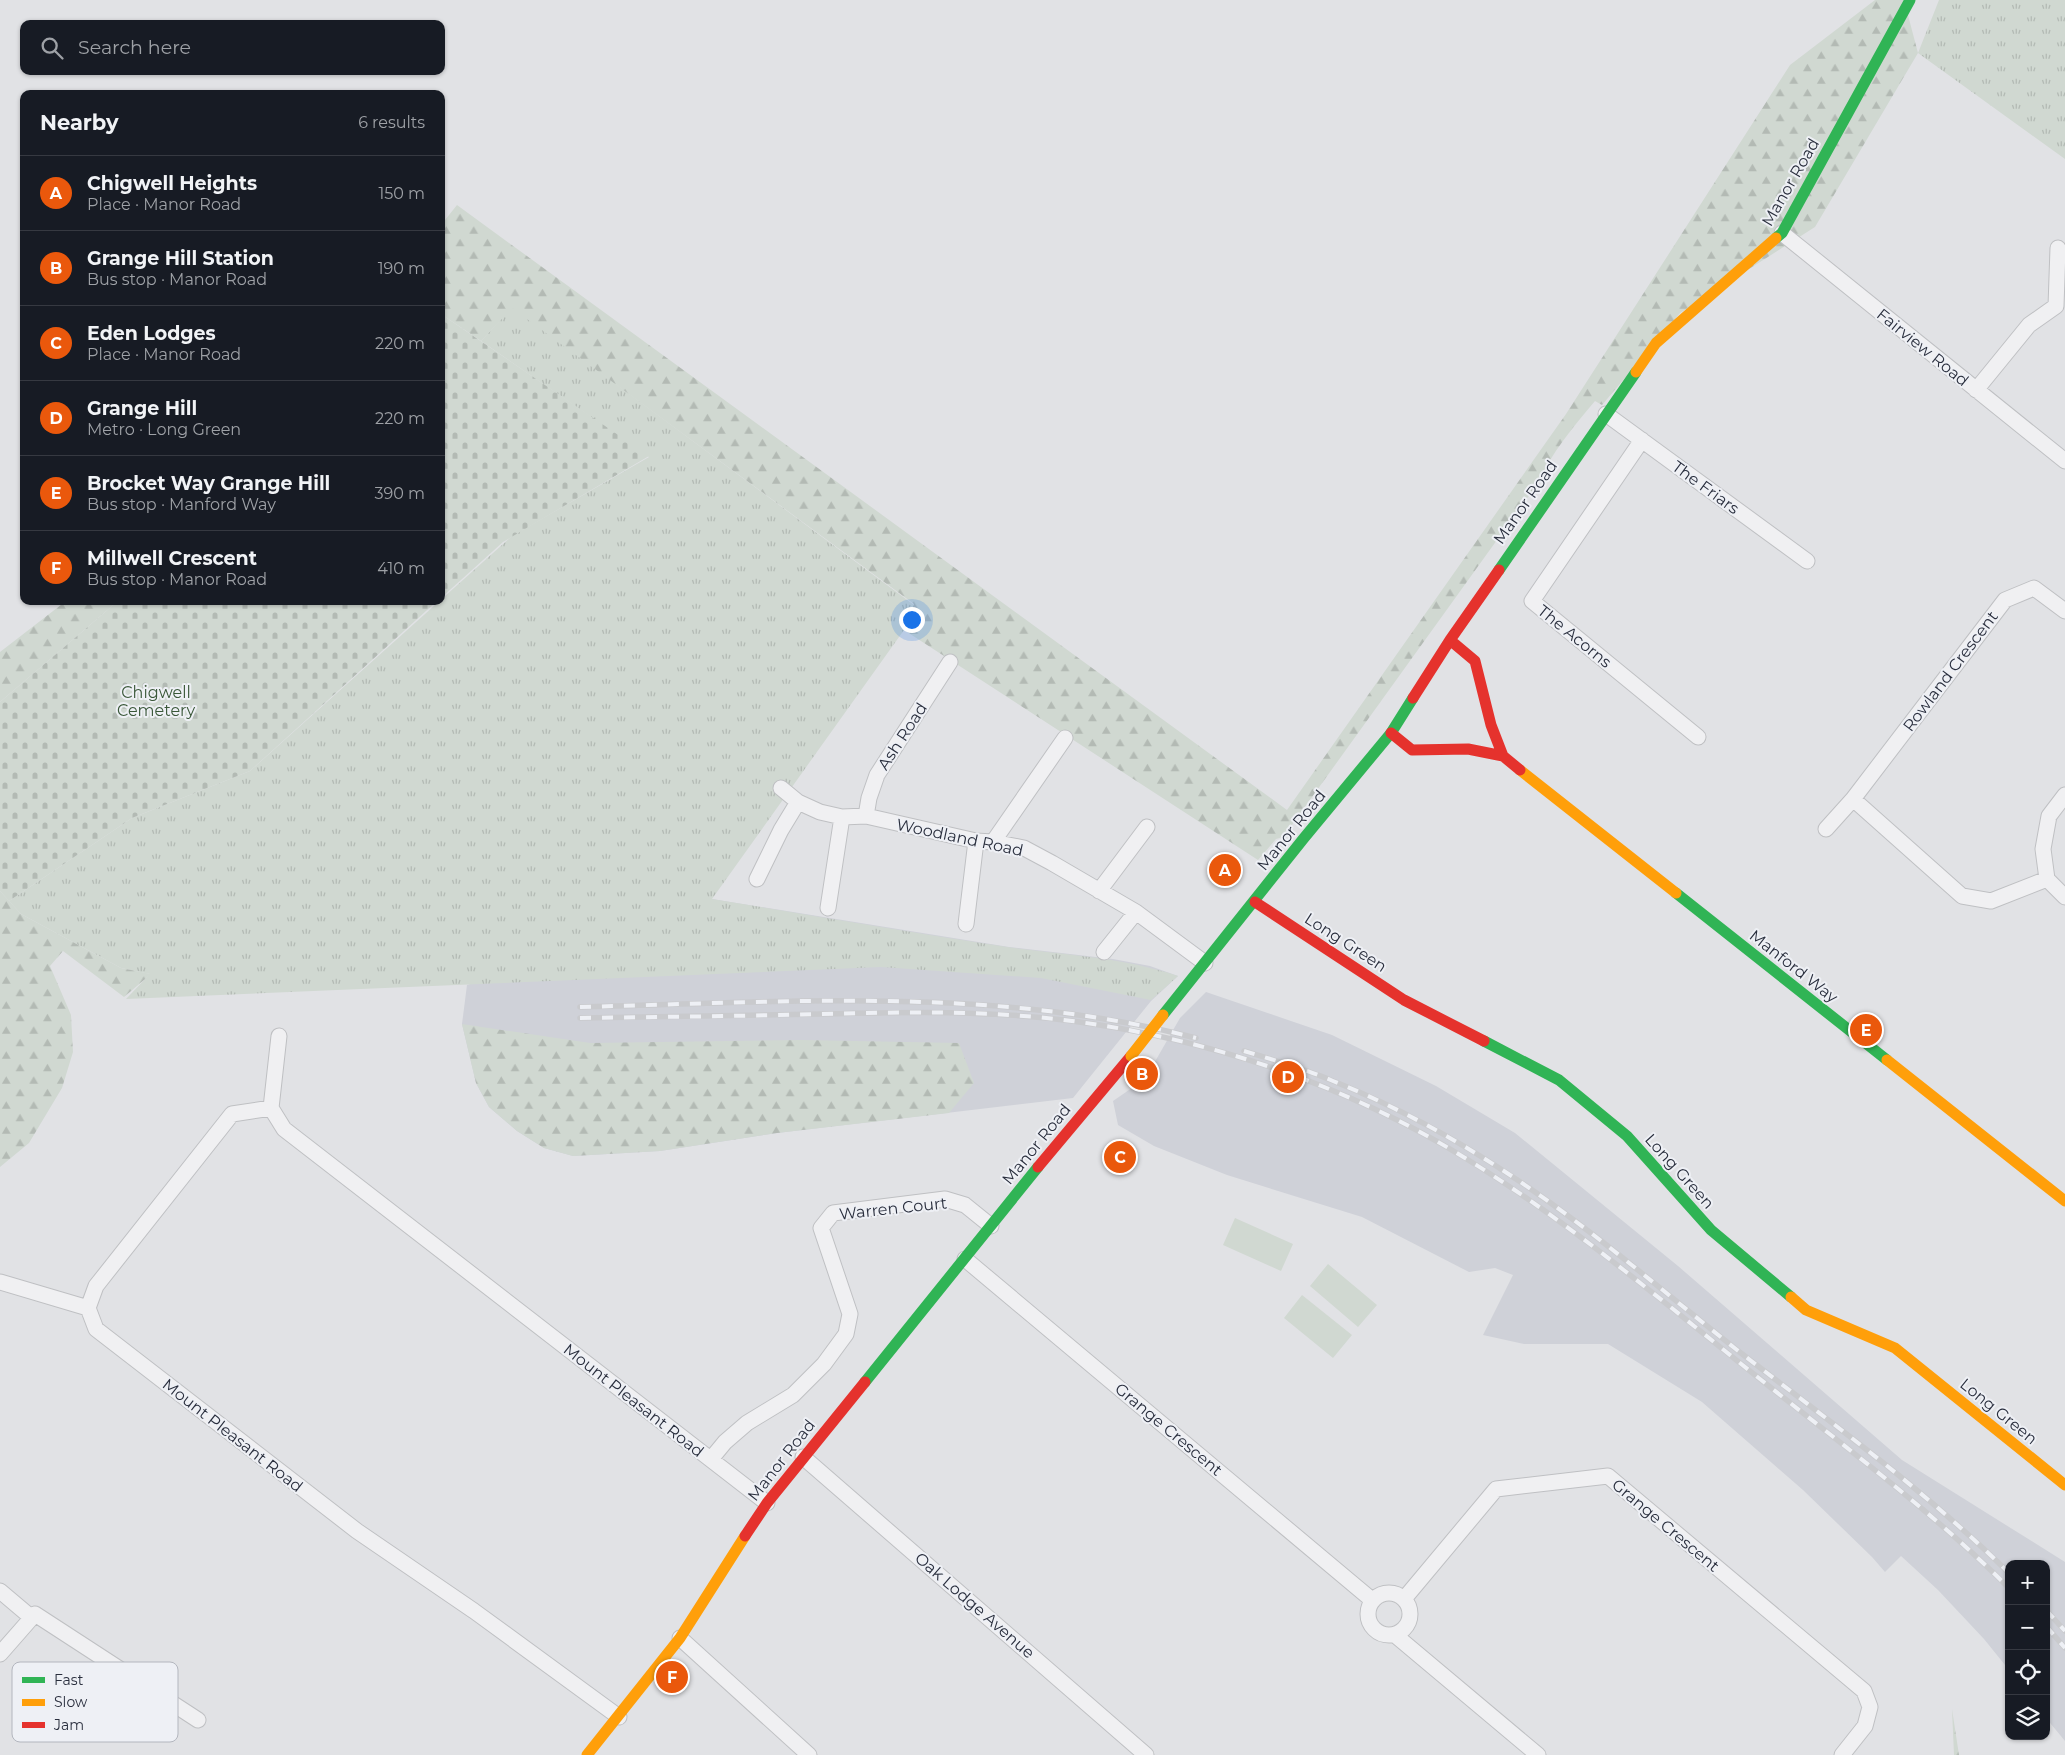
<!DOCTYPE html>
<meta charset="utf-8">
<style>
:root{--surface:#171b24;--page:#20242c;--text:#f1f3f6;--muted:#9ea1a6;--line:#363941;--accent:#ea580c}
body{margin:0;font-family:Montserrat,sans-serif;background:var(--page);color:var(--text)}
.controls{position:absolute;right:15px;bottom:15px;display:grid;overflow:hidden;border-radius:10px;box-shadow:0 1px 4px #0004}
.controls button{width:45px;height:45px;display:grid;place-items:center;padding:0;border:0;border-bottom:1px solid var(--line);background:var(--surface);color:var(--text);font:25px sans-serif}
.you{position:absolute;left:911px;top:619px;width:18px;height:18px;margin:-12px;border:4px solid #fff;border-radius:50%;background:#1a73e8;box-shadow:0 0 0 8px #1a73e833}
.badge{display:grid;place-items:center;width:32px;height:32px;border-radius:50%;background:var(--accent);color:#fff;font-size:16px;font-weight:700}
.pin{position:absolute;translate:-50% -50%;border:2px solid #fff;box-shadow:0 1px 5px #0006}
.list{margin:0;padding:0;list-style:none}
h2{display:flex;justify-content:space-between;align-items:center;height:65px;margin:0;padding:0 20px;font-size:21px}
h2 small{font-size:16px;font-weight:400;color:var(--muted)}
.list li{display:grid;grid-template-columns:32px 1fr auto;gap:15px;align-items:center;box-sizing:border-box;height:75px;padding:0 20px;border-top:1px solid var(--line)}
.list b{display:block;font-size:19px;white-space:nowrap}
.list p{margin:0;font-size:16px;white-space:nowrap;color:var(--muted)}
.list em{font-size:16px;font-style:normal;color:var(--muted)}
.icon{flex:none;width:28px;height:28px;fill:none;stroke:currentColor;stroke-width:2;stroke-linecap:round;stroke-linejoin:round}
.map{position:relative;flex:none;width:2065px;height:1755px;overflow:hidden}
.search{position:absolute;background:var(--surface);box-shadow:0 1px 4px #0004;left:20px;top:20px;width:425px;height:55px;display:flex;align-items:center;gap:12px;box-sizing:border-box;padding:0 18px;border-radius:10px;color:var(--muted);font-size:19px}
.panel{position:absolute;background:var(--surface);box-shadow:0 1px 4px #0004;left:20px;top:90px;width:425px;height:515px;border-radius:10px}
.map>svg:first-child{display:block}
.built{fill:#cfd1d8}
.grass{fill:url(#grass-tufts)}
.forest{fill:url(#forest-firs)}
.cemetery{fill:url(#cemetery-stones)}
.park{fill:#d0d8d1}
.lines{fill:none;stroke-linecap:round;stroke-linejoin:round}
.street-casing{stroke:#bfc0c3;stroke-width:17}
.street{stroke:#f0f0f2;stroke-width:15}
.fast{stroke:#30b455;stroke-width:11}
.slow{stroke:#ff9f0a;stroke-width:11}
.jam{stroke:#e5322d;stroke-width:11}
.rail-casing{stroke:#c9cacd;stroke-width:5.5}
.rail{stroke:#eef0f5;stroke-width:4;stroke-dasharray:11;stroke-linecap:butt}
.slow-bridge{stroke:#ff9f0a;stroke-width:11}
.labels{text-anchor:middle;stroke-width:4;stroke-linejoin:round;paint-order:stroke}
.street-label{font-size:16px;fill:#292e3d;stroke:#eef0f5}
.park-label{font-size:16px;fill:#395738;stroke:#eef0f5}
.key{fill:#eef0f5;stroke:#b3b6be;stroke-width:1}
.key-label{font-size:14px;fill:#292e3d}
</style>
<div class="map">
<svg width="2065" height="1755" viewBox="0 0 2065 1755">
<defs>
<pattern id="grass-tufts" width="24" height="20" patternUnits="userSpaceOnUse" patternTransform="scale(1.25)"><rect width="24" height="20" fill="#d0d8d1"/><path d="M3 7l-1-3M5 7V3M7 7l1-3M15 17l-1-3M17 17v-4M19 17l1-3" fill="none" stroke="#b3bab4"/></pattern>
<pattern id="forest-firs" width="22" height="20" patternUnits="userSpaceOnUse" patternTransform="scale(1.25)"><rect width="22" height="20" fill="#d0d8d1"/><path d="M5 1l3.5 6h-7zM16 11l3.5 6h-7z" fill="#b3bab4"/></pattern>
<pattern id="cemetery-stones" width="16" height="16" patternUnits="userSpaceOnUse" patternTransform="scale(1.25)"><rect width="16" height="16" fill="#d0d8d1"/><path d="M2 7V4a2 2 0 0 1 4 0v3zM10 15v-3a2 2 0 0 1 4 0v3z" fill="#b3bab4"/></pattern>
</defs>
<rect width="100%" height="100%" fill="#e1e2e5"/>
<path class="built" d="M 712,899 L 1009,947 L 1113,959 L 1150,966 L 1178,976 L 1151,1001 L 1073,1098 L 777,1133 L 660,1151 L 573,1156 L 544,1148 L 517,1131 L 489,1107 L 476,1083 L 462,1024 L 467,985 Z
M 1206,992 L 1332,1035 L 1436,1086 L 1515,1133 L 1678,1266 L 1902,1460 L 2065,1562 L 2065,1741 L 2046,1718 L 2046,1564 L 2009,1564 L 2009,1670 L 1984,1639 L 1938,1590 L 1901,1556 L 1885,1572 L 1872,1557 L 1803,1490 L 1702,1402 L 1608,1344 L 1524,1344 L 1483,1335 L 1513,1275 L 1495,1268 L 1469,1272 L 1362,1217 L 1227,1175 L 1154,1146 L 1118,1125 L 1113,1101 L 1145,1079 L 1180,1018 Z"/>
<path class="grass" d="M 1939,0 L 2065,0 L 2065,159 L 1918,53 Z
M 512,307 L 914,605 L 904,630 L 712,899 C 810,915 908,932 1007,947 C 1065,955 1122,957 1178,976 L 1151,1000 L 1041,978 L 881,967 L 126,999 L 150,974 L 121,968 L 21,914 L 9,901 L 132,818 L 250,771 L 512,536 L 649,457 L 481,341 Z"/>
<path class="forest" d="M 1875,0 L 1904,0 L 1918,53 L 1815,227 L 1680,313 L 1602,405 L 1595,401 C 1573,427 1552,452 1538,483 L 1289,829 L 1283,837 L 1276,839 L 1258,860 L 904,630 L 914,604 L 512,308 L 481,341 L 441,314 L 441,225 L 457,205 L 1287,810 L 1566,414 L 1790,65 Z
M 66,601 L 118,601 L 0,702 L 0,652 Z
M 0,891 L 21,914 L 121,968 L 151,974 L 124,997 L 63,951 L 50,966 L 71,1015 L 73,1052 L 62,1088 L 29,1143 L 0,1167 Z
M 462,1024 L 590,1043 L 802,1040 L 959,1043 L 974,1083 L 949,1113 L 777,1133 L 660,1151 L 573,1156 L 544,1148 L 517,1131 L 489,1107 L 476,1083 Z
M 1952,1709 L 1959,1755 L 1954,1755 Z"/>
<path class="cemetery" d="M 441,314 L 649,456 L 503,542 L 441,598 Z
M 118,601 L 437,601 L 250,771 L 132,818 L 9,901 L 0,891 L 0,702 Z"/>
<path class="park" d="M 1235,1218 L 1293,1244 L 1281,1271 L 1223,1245 Z
M 1328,1264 L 1377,1305 L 1358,1327 L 1310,1286 Z
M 1302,1295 L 1352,1335 L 1333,1358 L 1284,1318 Z"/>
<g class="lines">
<defs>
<path id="street" d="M 1782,233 L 2065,461
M 1976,390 L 2029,325 L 2056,306 L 2058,248
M 1606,414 L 1807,561
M 1642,440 L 1532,601 L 1698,737
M 781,788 L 798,802 L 820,812 L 842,817 L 866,816 L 976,841 L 993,842 L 1024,848 L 1052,863 L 1136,912 L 1205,963
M 2065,795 L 2049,816 L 2043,849 L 2047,879 L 2065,897
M 1853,799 L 1962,896 L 1991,901 L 2047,879
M 866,816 L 869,798 L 877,775 L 950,662
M 1826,829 L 1853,799 L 2005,600 L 2034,588 L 2065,611
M 993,842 L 1065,738
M 757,879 L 781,830 L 798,802
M 1099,891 L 1147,827
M 828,908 L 842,817
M 966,924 L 976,841
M 1104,952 L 1136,912
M 279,1036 L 271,1108 L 284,1129 L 767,1503
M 271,1108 L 232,1114 L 96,1286 L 88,1308 L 96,1329 L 357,1531 L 474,1611 L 619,1717
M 965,1259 L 1372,1600
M 0,1282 L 88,1308
M 803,1457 L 1146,1755
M 711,1459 L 725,1442 L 747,1423 L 793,1395 L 824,1364 L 846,1334 L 850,1314 L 821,1228 L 833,1213 L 945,1199 L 965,1205 L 991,1226
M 0,1591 L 32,1618
M1368 1614a21 21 0 1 1 42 0a21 21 0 1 1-42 0Z
M 1404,1599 L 1496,1489 L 1608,1476 L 1864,1691 L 1870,1707 L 1865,1726 L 1842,1755
M 1395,1635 L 1538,1755
M 680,1638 L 809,1755
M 0,1654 L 35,1614 L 198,1720"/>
</defs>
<use href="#street" class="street-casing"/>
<use href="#street" class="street"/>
<path class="fast" d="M 1776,238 L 1782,233 L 1910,0
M 1499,570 L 1636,372
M 1676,893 L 1887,1060
M 1163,1015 L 1304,838 L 1391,733 L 1413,698
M 1484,1041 L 1559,1080 L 1627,1136 L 1711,1230 L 1791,1297
M 865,1382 L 1038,1167"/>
<path class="slow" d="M 1636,372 L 1656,343 L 1776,238
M 1520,770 L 1676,893
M 1887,1060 L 2065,1201
M 1791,1297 L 1806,1310 L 1895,1348 L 2065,1485
M 587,1755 L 680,1638 L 745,1536"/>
<path class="jam" d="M 1450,640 L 1475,661 L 1491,725 L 1503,756 L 1520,770
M 1413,698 L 1450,640 L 1499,570
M 1391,733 L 1412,750 L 1468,749 L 1503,756
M 1255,902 L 1404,1000 L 1484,1041
M 1038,1167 L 1131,1056
M 745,1536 L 767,1503 L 865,1382"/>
<defs>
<path id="rail" d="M 580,1007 C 786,1002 995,986 1196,1038
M 580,1018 C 661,1017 742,1016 822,1014 C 906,1012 988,1010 1072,1021 C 1209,1039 1347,1085 1465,1158 C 1568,1221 1661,1300 1755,1375 C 1841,1444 1931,1510 2009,1588
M 1244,1051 C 1274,1060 1305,1069 1333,1081 C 1398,1107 1461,1142 1519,1181 C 1595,1232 1665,1293 1737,1350 C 1829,1421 1926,1491 2009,1573
M 2046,1610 L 2065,1631
M 2046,1626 L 2065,1648"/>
</defs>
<use href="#rail" class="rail-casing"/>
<use href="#rail" class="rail"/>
<path class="slow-bridge" d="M 1131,1056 L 1163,1015"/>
</g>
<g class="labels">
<g class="street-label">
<text transform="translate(1790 182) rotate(-60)" y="6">Manor Road</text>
<text transform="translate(1923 347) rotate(39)" y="6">Fairview Road</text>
<text transform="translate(1706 487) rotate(36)" y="6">The Friars</text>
<text transform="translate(1525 502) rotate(-55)" y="6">Manor Road</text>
<text transform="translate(1575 636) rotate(39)" y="6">The Acorns</text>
<text transform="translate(1950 671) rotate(-53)" y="6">Rowland Crescent</text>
<text transform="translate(902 736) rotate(-57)" y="6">Ash Road</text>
<text transform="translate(1291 830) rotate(-51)" y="6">Manor Road</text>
<text transform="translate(960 837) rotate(12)" y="6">Woodland Road</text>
<text transform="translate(1346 942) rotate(33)" y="6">Long Green</text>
<text transform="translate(1794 966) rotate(38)" y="6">Manford Way</text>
<text transform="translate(1036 1144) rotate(-51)" y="6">Manor Road</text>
<text transform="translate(1680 1171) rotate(48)" y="6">Long Green</text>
<text transform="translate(893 1208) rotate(-6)" y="6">Warren Court</text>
<text transform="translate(634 1400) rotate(38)" y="6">Mount Pleasant Road</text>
<text transform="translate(1999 1411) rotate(39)" y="6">Long Green</text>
<text transform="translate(1169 1429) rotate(40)" y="6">Grange Crescent</text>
<text transform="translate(233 1435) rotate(38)" y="6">Mount Pleasant Road</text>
<text transform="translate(781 1460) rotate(-52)" y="6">Manor Road</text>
<text transform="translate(1666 1525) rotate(40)" y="6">Grange Crescent</text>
<text transform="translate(975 1605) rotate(41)" y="6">Oak Lodge Avenue</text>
</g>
<g class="park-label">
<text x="156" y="698">Chigwell<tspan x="156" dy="18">Cemetery</tspan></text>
</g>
</g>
<rect x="12" y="1662" width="166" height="80" rx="8" class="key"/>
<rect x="22" y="1677" width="23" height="6" fill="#30b455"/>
<rect x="22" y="1699" width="23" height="7" fill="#ff9f0a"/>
<rect x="22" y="1722" width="23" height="6" fill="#e5322d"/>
<g class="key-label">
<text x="54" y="1685">Fast</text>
<text x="54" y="1707">Slow</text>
<text x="54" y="1730">Jam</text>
</g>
</svg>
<div class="controls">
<button>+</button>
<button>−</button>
<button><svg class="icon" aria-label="locate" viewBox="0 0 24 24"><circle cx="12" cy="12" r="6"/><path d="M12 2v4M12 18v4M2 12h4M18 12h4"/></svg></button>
<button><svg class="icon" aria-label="layers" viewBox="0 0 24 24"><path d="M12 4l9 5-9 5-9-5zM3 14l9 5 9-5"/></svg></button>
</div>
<div class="you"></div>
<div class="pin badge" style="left:1225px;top:870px">A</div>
<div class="pin badge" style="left:1142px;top:1074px">B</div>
<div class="pin badge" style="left:1120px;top:1157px">C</div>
<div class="pin badge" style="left:1288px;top:1077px">D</div>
<div class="pin badge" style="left:1866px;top:1030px">E</div>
<div class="pin badge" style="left:672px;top:1677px">F</div>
<div class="search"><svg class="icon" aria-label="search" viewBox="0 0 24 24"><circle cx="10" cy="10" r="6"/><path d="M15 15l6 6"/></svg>Search here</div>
<section class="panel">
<h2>Nearby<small>6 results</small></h2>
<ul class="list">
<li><span class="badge">A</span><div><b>Chigwell Heights</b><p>Place · Manor Road</p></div><em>150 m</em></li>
<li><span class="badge">B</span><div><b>Grange Hill Station</b><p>Bus stop · Manor Road</p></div><em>190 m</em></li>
<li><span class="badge">C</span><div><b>Eden Lodges</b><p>Place · Manor Road</p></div><em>220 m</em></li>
<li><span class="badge">D</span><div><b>Grange Hill</b><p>Metro · Long Green</p></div><em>220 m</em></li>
<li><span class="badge">E</span><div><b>Brocket Way Grange Hill</b><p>Bus stop · Manford Way</p></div><em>390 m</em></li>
<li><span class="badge">F</span><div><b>Millwell Crescent</b><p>Bus stop · Manor Road</p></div><em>410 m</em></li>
</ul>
</section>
</div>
